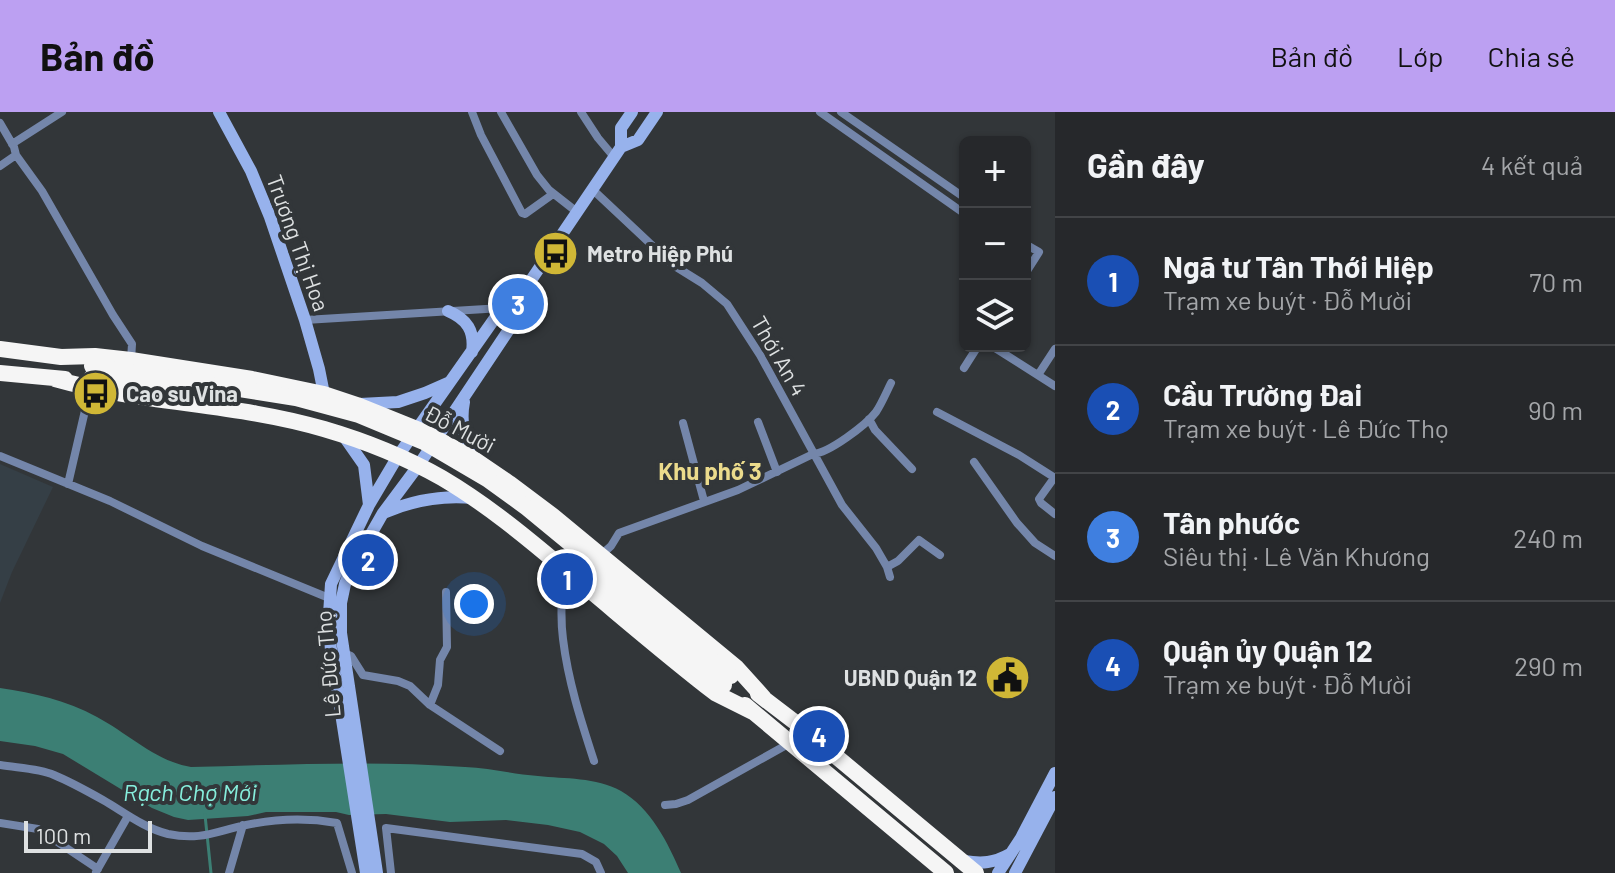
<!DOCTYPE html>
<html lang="vi">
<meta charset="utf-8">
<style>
:root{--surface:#26282b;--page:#2e3033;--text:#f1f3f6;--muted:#a4a6a9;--line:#424447;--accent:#bca0f2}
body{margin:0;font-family:Barlow,sans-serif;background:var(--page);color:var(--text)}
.controls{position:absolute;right:24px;top:24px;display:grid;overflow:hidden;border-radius:12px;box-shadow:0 2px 6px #0004}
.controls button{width:72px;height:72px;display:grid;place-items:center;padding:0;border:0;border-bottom:2px solid var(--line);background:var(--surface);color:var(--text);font:40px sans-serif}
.scale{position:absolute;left:24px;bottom:20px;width:128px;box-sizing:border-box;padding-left:8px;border:4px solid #dee1e2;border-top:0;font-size:22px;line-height:28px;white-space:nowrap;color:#dee1e2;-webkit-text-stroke:6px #323639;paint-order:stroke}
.you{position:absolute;left:474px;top:492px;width:28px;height:28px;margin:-20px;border:6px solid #fff;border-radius:50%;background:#1a73e8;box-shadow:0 0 0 12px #1a73e833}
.badge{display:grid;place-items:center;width:52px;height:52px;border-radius:50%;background:var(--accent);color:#fff;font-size:26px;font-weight:700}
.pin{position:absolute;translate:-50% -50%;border:4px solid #fff;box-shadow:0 2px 8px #0006}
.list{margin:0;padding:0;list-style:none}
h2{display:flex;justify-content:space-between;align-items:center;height:104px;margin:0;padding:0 32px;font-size:34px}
h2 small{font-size:26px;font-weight:400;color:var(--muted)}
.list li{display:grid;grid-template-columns:52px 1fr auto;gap:24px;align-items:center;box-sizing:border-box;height:128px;padding:0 32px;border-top:2px solid var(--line)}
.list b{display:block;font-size:30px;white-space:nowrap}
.list p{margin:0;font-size:26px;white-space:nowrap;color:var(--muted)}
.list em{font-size:26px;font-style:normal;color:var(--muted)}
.icon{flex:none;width:44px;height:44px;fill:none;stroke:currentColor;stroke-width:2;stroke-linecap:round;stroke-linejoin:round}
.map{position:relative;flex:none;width:1055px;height:761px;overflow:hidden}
header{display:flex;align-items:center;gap:48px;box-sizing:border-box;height:112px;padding:0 40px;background:var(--accent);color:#111}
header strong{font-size:38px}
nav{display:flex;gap:44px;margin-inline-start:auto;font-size:28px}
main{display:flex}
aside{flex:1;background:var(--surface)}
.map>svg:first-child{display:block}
.built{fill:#353f46}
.water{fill:#3c7f74}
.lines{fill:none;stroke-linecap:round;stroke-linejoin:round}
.stream{stroke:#3c7f74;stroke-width:3}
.street{stroke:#7486aa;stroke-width:8}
.secondary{stroke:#97b2ec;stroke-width:12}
.highway{stroke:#f5f5f5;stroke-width:16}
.highway-bridge{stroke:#f5f5f5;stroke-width:16}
.labels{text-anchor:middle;stroke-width:8;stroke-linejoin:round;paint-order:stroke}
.street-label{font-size:22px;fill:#dee1e2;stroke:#323639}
.poi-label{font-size:22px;font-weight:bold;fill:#dee1e2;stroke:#323639;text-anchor:start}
.neighbourhood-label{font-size:24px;font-weight:bold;fill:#ebdb8c;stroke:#323639}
.water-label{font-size:24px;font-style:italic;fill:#86eedc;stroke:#323639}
</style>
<header>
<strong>Bản đồ</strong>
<nav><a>Bản đồ</a><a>Lớp</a><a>Chia sẻ</a></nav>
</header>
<main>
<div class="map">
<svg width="1055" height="761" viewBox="0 0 1055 761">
<rect width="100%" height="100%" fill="#323639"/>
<path class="built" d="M 0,352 L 53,375 L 12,460 L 0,491 Z"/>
<path class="water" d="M 0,576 C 34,581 66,588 97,605 C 129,622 155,649 191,655 C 283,653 374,648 465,655 C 489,656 513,662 538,664 C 565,667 596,665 621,679 C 651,696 668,731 681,761 L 628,761 L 617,744 L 604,732 L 580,720 L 548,713 L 506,708 L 450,710 L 386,702 L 349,703 L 336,700 L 266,700 L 248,704 L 188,708 L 174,705 L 152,696 L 63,642 L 35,634 L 0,629 Z"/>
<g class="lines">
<path class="stream" d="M 205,703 L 211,761"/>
<path class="street" d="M 472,0 L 481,23 L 522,101 L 525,102 L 553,82
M 501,0 L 537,63 L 549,78 L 577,100
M 581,0 L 598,26 L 614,45
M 820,0 L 965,102
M 841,0 L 965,86
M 0,11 L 14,35 L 16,43 L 0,54
M 12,32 L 62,0
M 16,43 L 42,79 L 113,203 L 132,232 L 131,248
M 592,77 L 673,153 L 702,171 L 727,192 L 760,243 L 842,393 L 876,436 L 887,455 L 890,465
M 1025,132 L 1039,140 L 1025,162
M 305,208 L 502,196
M 992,234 L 1055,274
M 964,256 L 978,234
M 1038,263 L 1055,237
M 937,300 L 1019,343 L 1055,366
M 869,307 L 875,318 L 912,357
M 758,310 L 777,360
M 683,311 L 704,389
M 0,344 L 110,389 L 202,434 L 329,486
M 974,350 L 1017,411 L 1035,431 L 1055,444
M 1054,366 L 1039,387 L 1041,391 L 1055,402
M 68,372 L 90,277
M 601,443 L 611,434 L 619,421 L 738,378 L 813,342 C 829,341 866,313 876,300 C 882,291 886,281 891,271
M 887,455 L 898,449 L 919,428 L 940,443
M 564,457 C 562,480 560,504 563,527 C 568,569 581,609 594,649
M 344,541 L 351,544 L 363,563 L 398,569 L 410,574 L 430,593 L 500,639
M 430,593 L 438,573 L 440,548 L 447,535 L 446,480
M 0,653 C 17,656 38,656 54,663 C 71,670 87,679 103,688 C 124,700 144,716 168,722 C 201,729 216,719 246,713 C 275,707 308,706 337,711 L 352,761
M 665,693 L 676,692 L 688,688 L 790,631
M 0,711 L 38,717 L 98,757
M 96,760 L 128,704
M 229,761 L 243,713
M 391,761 L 386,716 L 582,742 L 596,750 L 601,761"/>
<path class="secondary" d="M 219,0 L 251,59 L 270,105 L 305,208 L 319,257 L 324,282
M 621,35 L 638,28 L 657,0
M 448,199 C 467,207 475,219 472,240
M 464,290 C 460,310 465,326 471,345
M 360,292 L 398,290 L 425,281 L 450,270
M 343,323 L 364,353 L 369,393
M 386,400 C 414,388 442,383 473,386
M 964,749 C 982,752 994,751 1010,742
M 366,761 L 328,518 L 331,472 L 369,393 L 398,344 L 502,196 L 513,194 L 521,183 L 621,35 L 621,16 L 632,0
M 377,761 L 341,521 L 341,491 L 345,472 L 350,459 L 383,401 L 418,354 L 516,207 L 513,194
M 998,761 L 1021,726 L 1055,661
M 1015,761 L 1055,685"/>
<path class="highway" d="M 0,237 L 61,245 L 95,244 L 131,248 L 252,267 L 324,282 L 357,293 L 424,320 L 471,345 L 509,371 L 553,404 L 737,556 L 764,586
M 0,261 L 65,267
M 55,267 C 143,292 236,291 324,317 C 365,329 405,345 442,366 C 486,392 525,424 564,457 C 614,498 663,541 715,581 L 753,600
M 758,582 L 796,611 L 976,761
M 745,593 L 946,761"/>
<path class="highway-bridge" d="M 92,254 L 296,286 L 359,303 L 424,330 L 487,367 L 527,396 L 731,564
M 91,266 L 185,279
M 579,451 L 724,573"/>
</g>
<defs>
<symbol id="bus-disc" viewBox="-11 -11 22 22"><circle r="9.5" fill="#d0b736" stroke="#323639"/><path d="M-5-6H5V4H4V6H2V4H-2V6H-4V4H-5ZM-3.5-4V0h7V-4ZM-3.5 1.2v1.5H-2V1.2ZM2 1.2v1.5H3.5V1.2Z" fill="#111"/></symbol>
<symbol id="civic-disc" viewBox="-11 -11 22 22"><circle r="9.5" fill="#d0b736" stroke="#323639"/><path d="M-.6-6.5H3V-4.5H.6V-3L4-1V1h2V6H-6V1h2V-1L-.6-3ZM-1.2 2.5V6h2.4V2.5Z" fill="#111"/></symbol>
</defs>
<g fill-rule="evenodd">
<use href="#bus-disc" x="530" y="116" width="51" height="51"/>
<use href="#bus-disc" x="70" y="256" width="51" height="51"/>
<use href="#civic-disc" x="982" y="540" width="51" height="51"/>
</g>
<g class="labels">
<g class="street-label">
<text transform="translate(298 131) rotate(70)" y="8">Trương Thị Hoa</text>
<text transform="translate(779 244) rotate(60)" y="8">Thới An 4</text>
<text transform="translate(460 317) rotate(28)" y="8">Đỗ Mười</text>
<text transform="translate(328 552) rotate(-95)" y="8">Lê Đức Thọ</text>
</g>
<g class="poi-label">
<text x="587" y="150">Metro Hiệp Phú</text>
<text x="126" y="290">Cao su Vina</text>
<text x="977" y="574" text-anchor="end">UBND Quận 12</text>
</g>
<g class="neighbourhood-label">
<text x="710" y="368">Khu phố 3</text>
</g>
<g class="water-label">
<text x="190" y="689">Rạch Chợ Mới</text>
</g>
</g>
</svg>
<div class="controls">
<button>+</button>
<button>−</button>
<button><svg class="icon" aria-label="layers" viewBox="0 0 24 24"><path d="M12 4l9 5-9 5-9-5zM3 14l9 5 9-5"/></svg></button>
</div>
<div class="scale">100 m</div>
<div class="you"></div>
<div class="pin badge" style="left:567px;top:467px;background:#1a4fb4">1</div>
<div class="pin badge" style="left:368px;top:448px;background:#1a4fb4">2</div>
<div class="pin badge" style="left:518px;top:192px;background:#3f7fe0">3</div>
<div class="pin badge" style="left:819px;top:624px;background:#1a4fb4">4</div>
</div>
<aside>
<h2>Gần đây<small>4 kết quả</small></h2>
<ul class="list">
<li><span class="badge" style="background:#1a4fb4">1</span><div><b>Ngã tư Tân Thới Hiệp</b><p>Trạm xe buýt · Đỗ Mười</p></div><em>70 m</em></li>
<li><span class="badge" style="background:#1a4fb4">2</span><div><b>Cầu Trường Đai</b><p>Trạm xe buýt · Lê Đức Thọ</p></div><em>90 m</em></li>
<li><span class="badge" style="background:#3f7fe0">3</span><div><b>Tân phước</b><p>Siêu thị · Lê Văn Khương</p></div><em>240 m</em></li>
<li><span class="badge" style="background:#1a4fb4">4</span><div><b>Quận ủy Quận 12</b><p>Trạm xe buýt · Đỗ Mười</p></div><em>290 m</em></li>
</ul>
</aside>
</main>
